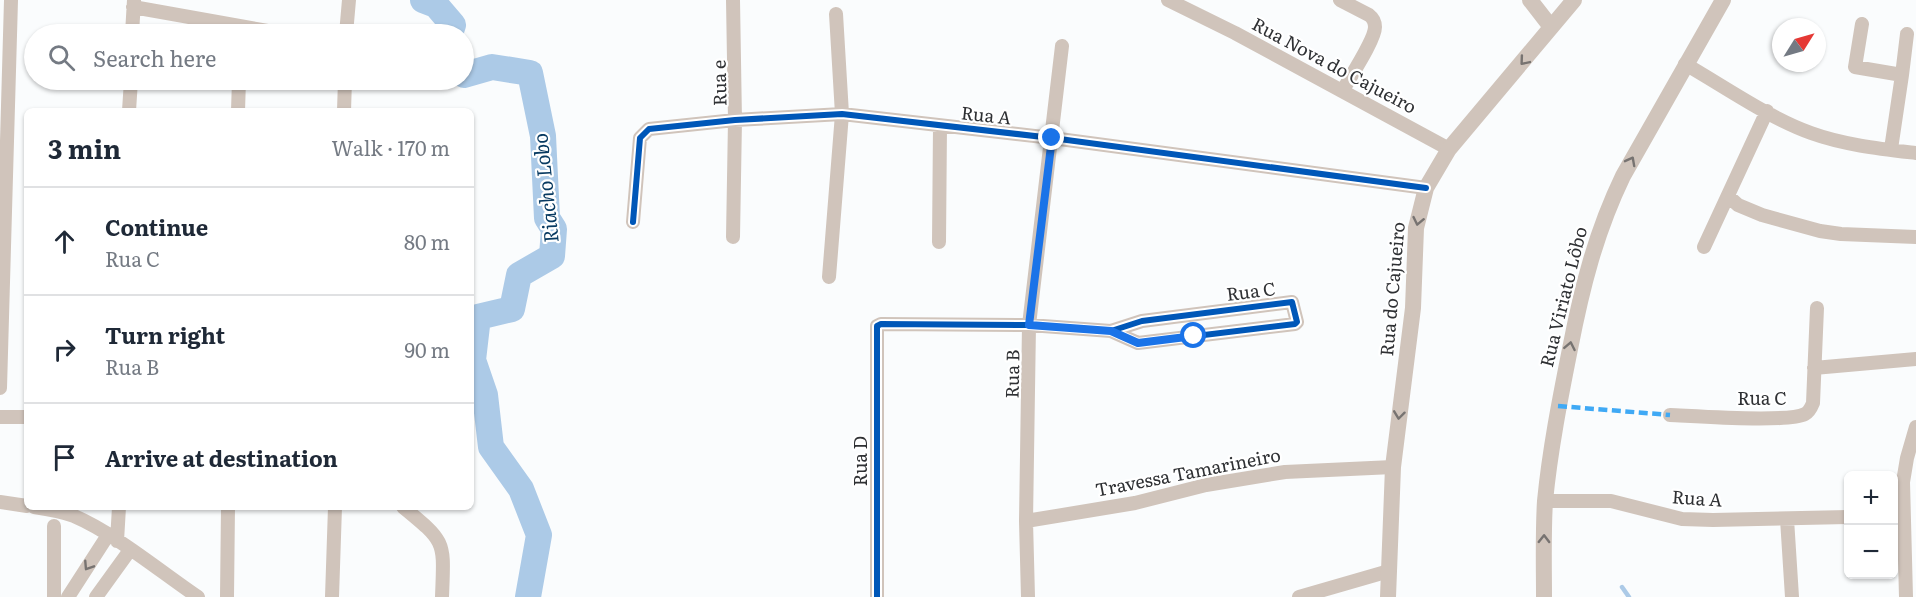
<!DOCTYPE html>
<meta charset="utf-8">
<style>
:root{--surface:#fff;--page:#f6f6f7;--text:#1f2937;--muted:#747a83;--line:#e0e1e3}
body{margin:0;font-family:Literata,serif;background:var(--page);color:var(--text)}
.controls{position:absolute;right:18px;bottom:18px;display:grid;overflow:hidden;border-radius:9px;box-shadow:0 2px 4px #0004}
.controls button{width:54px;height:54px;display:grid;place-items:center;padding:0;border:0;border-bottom:2px solid var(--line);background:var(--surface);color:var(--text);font:30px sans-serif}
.compass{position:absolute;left:1772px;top:18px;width:54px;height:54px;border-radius:50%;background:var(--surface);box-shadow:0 2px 4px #0004;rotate:53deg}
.stop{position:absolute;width:18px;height:18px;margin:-14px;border:4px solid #1a73e8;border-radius:50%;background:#fff}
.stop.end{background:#1a73e8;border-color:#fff;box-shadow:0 2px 6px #0008}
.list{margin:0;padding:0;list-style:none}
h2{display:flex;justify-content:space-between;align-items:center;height:78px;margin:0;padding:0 24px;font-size:26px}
h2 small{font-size:20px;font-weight:400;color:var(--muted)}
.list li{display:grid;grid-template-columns:39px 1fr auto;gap:18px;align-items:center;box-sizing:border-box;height:108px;padding:0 24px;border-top:2px solid var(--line)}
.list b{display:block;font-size:22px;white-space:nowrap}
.list p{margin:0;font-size:20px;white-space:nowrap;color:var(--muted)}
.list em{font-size:20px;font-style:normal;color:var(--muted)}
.icon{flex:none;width:33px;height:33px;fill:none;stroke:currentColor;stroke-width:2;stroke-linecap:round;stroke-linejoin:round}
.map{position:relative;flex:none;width:1916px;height:597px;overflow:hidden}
.search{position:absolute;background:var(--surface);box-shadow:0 2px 4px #0004;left:24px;top:24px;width:450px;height:66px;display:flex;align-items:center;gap:15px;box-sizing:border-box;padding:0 21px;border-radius:33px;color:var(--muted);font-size:22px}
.panel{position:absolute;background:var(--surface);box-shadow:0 2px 4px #0004;left:24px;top:108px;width:450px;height:402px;border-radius:9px}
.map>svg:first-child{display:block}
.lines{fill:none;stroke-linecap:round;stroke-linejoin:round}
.stream{stroke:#accae7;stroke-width:4.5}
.river{stroke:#accae7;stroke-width:26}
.minor{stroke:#d0c4bb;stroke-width:14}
.tertiary{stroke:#d0c4bb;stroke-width:16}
.quiet{stroke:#3fa9f5;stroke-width:4.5;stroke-dasharray:9 4.5;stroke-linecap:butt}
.cycleway-casing{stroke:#fff;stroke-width:10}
.cycleway{stroke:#0057b8;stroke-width:6}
.oneway{stroke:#777371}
.route{stroke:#1a73e8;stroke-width:8}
.labels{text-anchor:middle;stroke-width:4.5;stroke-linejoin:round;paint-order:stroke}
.street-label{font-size:18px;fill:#2f3134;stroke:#fff}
.water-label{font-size:20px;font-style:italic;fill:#083a61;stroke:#fff}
</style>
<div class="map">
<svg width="1916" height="597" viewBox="0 0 1916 597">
<rect width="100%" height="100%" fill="#fafcfd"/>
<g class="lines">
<path class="stream" d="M 1622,587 L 1629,597"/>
<path class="river" d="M 423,0 L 436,5 L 453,25 L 450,34
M 464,75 L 492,67 L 530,73 L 543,136 L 547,218 L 554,229 L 552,256 L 519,275 L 512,309 L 478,317 L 473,360 L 485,395 L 491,447 L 521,489 L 539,535 L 528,597"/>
<path class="minor" d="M 733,0 L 735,120 L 733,237
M 1168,0 L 1235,33 L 1449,149
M 1340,0 L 1369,15 C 1373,18 1375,21 1375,27 C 1375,40 1350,77 1343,90
M 133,7 L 285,34
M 1862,24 L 1855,67 L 1902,75 L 1891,149
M 132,34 L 134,0
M 346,34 L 349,0
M 1685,64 C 1725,87 1769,118 1811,133 C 1844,145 1882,149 1916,153
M 1902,75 L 1907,34
M 129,111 L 131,80
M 238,111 L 239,80
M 344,111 L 345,80
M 1728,196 L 1738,205 L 1762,215 L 1820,231 L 1841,234 L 1916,237
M 633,222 L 640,138 L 649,129 L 735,120 L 842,114 L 1052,138 L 1426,188
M 939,242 L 940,126
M 1704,247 L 1767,111
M 829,277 L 842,114 L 836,14
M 1814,368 L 1916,359
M 0,388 L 11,0
M 1670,415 C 1694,416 1787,423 1805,414 C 1809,412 1811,408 1813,403 L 1817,308
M 0,417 L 27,417
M 1545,501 L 1611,501 L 1682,519 L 1713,520 L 1848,517
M 0,502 L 27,506
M 34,507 C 48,509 61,511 74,516 C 114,533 161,572 198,597
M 403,507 C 447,543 444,541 442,597
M 1787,519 L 1792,597
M 1026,521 L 1135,503 L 1206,485 L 1285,472 L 1393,467
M 54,526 L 54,597
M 117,541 L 119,507
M 68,597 L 108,535
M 96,597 L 130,550
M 227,597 L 228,507
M 332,597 L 335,507
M 877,597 L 877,326 L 881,324 L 1029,325 L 1111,331 L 1138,343 L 1295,324 L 1297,322 L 1292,302 L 1142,321 L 1111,331
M 1028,597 L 1026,521 L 1029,325 L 1062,46
M 1299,597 L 1389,571
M 1906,597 L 1903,482 L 1907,458 L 1916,427"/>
<path class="tertiary" d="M 1530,0 L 1551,27
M 1388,597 L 1393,467 L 1413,308 L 1416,228 L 1426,188 L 1449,149 L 1574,0
M 1544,597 C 1544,565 1543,533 1545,501 C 1550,450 1560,399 1570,349 C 1582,287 1596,232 1623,176 L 1723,0"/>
<path class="quiet" d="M 1558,406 L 1670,415"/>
<defs>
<path id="cycleway" d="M 633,222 L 640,138 L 649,129 L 735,120 L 842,114 L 1052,138 L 1426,188
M 877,597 L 877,326 L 881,324 L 1029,325 L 1111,331 L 1138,343 L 1295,324 L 1297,322 L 1292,302 L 1142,321 L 1111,331"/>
</defs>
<use href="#cycleway" class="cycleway-casing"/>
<use href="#cycleway" class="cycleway"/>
</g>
<defs><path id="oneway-chevron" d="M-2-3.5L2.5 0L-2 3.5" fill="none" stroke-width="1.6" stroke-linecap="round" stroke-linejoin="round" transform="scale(1.5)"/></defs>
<g class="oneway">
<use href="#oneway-chevron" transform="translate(1524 61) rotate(130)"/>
<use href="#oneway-chevron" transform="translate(1631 161) rotate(-62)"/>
<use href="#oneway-chevron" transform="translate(1418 221) rotate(102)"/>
<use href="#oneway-chevron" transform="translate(1570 346) rotate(-79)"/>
<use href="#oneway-chevron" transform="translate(1399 415) rotate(97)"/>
<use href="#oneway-chevron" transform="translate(1544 539) rotate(-89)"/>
<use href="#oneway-chevron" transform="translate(88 566) rotate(123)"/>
</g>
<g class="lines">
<path class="route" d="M 1052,138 L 1029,325 L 1111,331 L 1138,343 L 1194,336"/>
</g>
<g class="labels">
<g class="street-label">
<text transform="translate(1334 66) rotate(28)" y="6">Rua Nova do Cajueiro</text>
<text transform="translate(720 83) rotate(-91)" y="6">Rua e</text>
<text transform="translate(986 116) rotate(6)" y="6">Rua A</text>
<text transform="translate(1393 289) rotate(-85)" y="6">Rua do Cajueiro</text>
<text transform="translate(1251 292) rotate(-7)" y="6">Rua C</text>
<text transform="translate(1564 297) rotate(-76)" y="6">Rua Viriato Lôbo</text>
<text transform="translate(1013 374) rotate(-89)" y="6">Rua B</text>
<text x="1762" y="405">Rua C</text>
<text transform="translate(861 461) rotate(-90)" y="6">Rua D</text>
<text transform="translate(1188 473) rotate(-11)" y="6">Travessa Tamarineiro</text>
<text transform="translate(1697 499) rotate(4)" y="6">Rua A</text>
</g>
<g class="water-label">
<text transform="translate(546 188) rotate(-96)" y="7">Riacho Lobo</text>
</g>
</g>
</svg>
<div class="controls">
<button>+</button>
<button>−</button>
</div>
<svg class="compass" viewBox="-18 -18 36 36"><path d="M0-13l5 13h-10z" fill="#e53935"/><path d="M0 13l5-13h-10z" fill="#747a83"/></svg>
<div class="stop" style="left:1194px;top:336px"></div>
<div class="stop end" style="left:1052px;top:138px"></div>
<div class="search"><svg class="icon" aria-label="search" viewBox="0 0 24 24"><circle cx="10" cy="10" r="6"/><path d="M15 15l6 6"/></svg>Search here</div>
<section class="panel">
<h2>3 min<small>Walk · 170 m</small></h2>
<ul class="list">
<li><svg class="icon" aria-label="ahead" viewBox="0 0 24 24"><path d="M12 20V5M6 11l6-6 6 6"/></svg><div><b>Continue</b><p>Rua C</p></div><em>80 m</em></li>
<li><svg class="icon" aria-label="right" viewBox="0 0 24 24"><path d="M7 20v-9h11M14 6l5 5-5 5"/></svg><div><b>Turn right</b><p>Rua B</p></div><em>90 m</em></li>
<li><svg class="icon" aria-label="arrive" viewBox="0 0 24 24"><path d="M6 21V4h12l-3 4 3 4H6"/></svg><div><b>Arrive at destination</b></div></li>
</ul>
</section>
</div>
